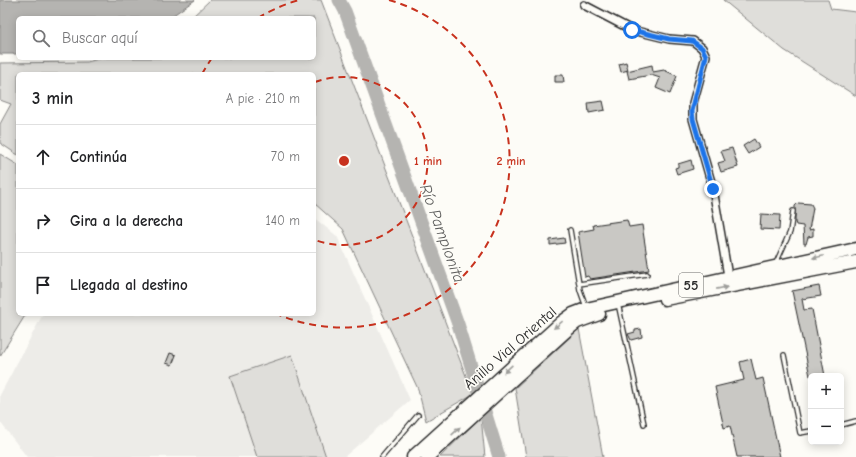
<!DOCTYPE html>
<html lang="es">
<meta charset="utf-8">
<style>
:root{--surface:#fff;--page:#f6f6f6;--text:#202124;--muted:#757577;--line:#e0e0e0}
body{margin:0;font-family:"Comic Neue",sans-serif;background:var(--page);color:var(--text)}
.controls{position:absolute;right:12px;bottom:12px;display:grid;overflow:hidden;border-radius:6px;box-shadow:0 2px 10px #0003}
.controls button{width:36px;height:36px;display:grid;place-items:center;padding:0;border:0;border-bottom:1px solid var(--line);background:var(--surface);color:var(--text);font:20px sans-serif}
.stop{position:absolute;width:12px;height:12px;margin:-9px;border:3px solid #1a73e8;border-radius:50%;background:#fff}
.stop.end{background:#1a73e8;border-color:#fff;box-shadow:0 1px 4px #0008}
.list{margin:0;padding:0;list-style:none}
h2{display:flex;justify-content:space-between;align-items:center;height:52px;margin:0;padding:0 16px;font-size:17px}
h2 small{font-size:13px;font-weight:400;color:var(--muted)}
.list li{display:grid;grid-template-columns:26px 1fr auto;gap:12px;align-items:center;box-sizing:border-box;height:64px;padding:0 16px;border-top:1px solid var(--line)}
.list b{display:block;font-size:15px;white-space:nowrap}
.list em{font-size:13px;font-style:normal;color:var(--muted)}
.icon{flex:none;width:22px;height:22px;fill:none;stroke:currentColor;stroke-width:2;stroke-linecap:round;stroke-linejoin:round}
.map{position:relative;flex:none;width:856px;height:457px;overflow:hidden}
.search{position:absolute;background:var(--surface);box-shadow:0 2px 10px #0003;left:16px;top:16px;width:300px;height:44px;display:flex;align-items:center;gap:10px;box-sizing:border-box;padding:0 14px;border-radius:6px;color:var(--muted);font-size:15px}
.panel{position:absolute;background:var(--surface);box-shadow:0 2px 10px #0003;left:16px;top:72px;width:300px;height:244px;border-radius:6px}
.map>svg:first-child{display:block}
.built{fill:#edece8}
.green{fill:#dfdeda;stroke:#858482}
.water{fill:#b5b4b1;stroke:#7e7d7b}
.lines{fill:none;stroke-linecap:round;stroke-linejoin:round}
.river{stroke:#b5b4b1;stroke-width:13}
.building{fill:#c9c8c4;stroke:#2b2b2b}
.service-casing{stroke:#2b2b2b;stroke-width:6}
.minor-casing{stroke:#2b2b2b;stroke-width:10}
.trunk-casing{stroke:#2b2b2b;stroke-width:15}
.service{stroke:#fdfcf7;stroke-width:3.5}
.minor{stroke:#fdfcf7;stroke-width:7}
.trunk{stroke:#fdfcf7;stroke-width:12}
.oneway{fill:#9e9e9b}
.route{stroke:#1a73e8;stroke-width:5}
.ring{fill:none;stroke:#c8321e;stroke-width:2;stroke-dasharray:7 5}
.labels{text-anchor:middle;stroke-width:3.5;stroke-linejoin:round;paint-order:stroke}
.shield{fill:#fdfcf7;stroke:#6a6a68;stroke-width:1}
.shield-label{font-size:14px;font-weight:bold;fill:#2b2b2b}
.street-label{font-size:15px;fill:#2b2b2b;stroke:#fdfcf7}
.water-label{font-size:16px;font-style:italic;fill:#5b5b5a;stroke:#fdfcf7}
.centre{fill:#c8321e;stroke:#fdfcf7;stroke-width:2}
.ring-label{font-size:12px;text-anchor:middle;font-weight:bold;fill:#c8321e;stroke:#fdfcf7;stroke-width:3.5;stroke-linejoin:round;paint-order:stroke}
</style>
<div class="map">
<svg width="856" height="457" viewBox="0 0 856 457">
<rect width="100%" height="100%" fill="#fdfcf7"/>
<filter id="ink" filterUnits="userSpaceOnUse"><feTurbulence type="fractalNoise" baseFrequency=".025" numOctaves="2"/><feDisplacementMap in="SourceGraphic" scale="8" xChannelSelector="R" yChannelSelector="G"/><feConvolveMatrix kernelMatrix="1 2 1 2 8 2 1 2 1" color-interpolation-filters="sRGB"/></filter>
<g filter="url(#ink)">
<path class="built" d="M 314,218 L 337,236 L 410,400 L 344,457 L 27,457 L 0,422 L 0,395 L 43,314 L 314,314 Z"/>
<path class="green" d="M 210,0 L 321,0 L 473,394 L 426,421 L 418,389 L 343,229 L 314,203 L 314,74 L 18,74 L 18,155 L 0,143 L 0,124 L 11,104 L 0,100 L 0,63 L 87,62 L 103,58 L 314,58 L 314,18 L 191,18 Z
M 723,0 L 828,0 L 831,9 L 856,12 L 856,96 L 784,50 Z
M 0,154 L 18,165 L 18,314 L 26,314 L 0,356 Z
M 579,329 L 603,457 L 526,457 L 515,388 Z
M 292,355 L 326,457 L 257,457 L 230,376 Z
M 481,417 L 485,457 L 440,457 Z"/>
<path class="water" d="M 0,0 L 195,0 L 169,18 L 18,18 L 18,54 L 0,54 Z"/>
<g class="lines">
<path class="river" d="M 339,0 L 345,11 L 458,324 L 499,457"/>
</g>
<path class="building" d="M 626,62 L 628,70 L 621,72 L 619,64 Z
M 652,65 L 653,72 L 664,70 L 677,76 L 670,94 L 656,88 L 660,78 L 651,75 L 629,79 L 627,71 Z
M 555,75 L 563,75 L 564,82 L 555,82 Z
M 603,101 L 605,110 L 589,113 L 588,103 Z
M 754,139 L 759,147 L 748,154 L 743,146 Z
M 732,148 L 738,167 L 721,172 L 718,163 L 725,161 L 721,151 Z
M 691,160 L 693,169 L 677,174 L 675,168 L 678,167 L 678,164 Z
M 798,203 L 811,204 L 813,208 L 809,230 L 813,229 L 813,236 L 808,237 L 806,244 L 804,244 L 803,226 L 796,225 L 795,222 L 795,206 Z
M 761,214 L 780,215 L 779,230 L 760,229 Z
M 627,220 L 629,227 L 642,225 L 649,270 L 590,279 L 588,276 L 585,277 L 578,232 L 594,229 L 593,225 Z
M 564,238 L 565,243 L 550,245 L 550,240 Z
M 819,286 L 821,296 L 802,299 L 804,310 L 812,309 L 825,376 L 810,376 L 792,291 Z
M 641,329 L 642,337 L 631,340 L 628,334 L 635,332 L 635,330 Z
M 170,353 L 176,355 L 172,365 L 166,363 Z
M 751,359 L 756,380 L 763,378 L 780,457 L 737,457 L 730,426 L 724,428 L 715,387 L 744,380 L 740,362 Z"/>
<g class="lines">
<defs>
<path id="service" d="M 570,230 L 580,290 L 586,307
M 776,263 L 790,232 L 793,211
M 579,284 L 647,274
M 619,308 L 644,424
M 784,355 L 800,433 L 811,431
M 841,425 L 856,421
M 382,457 L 418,415"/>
<path id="minor" d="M 584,5 L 632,30 L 669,39 L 693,41 L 702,48 L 706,56 L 693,103 L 693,119 L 713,189 L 728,276"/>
<path id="trunk" d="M 665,299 L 856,262
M 413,457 L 562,322 L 573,314 L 586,309 L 856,249
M 427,457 L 567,330 L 577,322 L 599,314"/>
</defs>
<use href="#service" class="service-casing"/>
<use href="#minor" class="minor-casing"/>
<use href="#trunk" class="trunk-casing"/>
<use href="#service" class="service"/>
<use href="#minor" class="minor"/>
<use href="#trunk" class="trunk"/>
</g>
<defs><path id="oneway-solid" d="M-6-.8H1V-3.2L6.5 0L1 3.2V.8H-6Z"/></defs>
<g class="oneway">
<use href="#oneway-solid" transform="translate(818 257) rotate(168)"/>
<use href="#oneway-solid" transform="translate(722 288) rotate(-11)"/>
<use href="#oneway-solid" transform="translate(558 325) rotate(141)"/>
<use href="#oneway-solid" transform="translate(508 369) rotate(137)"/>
<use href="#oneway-solid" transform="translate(456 431) rotate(-43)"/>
</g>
</g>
<g class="lines" filter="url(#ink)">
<path class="route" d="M 632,30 L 669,39 L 692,41 L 702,48 L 706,56 L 692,111 L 693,119 L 713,189"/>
</g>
<g class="ring">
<path d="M315 82A84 84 0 1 1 315 240"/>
<path d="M202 74A167 167 0 0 1 212 58M258 18A167 167 0 0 1 299 0M389 0A167 167 0 1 1 277 314"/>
</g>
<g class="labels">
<rect class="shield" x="679" y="273" width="24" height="24" rx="3"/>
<g class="shield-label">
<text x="691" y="290">55</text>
</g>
<g class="street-label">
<text transform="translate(510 348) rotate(-41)" y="5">Anillo Vial Oriental</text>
</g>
<g class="water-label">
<text transform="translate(443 233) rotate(70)" y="6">Río Pamplonita</text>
</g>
</g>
<circle cx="344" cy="161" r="6" class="centre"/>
<g class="ring-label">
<text x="428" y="165">1 min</text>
<text x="511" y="165">2 min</text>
</g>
</svg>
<div class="controls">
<button>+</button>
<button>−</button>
</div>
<div class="stop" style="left:632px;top:30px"></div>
<div class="stop end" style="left:713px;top:189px"></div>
<div class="search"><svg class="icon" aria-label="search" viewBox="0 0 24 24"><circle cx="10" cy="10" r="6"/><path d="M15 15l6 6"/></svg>Buscar aquí</div>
<section class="panel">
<h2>3 min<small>A pie · 210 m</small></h2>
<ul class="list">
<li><svg class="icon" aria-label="ahead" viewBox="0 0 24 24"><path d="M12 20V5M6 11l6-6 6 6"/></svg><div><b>Continúa</b></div><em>70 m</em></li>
<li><svg class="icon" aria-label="right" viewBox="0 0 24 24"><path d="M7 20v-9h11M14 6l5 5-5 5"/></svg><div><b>Gira a la derecha</b></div><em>140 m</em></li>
<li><svg class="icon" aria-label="arrive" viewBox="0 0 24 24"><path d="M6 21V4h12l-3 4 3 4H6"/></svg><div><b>Llegada al destino</b></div></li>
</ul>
</section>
</div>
